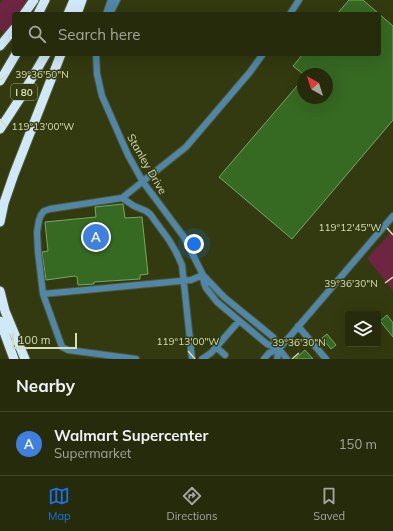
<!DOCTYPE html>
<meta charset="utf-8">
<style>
:root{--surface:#262c0b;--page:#323819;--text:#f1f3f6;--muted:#a4a79d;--line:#42482c;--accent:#1a73e8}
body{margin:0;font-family:Mulish,sans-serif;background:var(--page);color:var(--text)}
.controls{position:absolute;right:12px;bottom:12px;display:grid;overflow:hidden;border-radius:4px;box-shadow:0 4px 16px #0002}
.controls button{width:36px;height:36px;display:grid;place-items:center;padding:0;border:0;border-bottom:1px solid var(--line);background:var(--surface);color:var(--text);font:20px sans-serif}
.compass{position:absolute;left:297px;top:68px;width:36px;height:36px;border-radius:50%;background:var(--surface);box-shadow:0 4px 16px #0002;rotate:321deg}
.scale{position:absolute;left:12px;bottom:10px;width:65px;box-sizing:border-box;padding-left:4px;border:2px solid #d5deb7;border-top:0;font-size:11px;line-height:14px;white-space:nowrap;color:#d5deb7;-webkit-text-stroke:3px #333a0f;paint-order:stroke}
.you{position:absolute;left:194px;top:244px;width:14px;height:14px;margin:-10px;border:3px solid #fff;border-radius:50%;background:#1a73e8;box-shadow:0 0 0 6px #1a73e833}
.badge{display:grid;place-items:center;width:26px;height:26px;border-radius:50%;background:var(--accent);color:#fff;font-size:13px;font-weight:700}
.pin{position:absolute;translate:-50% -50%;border:2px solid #fff;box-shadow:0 1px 4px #0006}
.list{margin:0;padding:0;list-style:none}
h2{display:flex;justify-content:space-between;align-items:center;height:52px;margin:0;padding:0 16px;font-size:17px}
h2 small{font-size:13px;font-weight:400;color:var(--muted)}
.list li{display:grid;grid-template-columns:26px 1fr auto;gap:12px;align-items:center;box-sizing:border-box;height:64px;padding:0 16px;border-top:1px solid var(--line)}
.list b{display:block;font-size:15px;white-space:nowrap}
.list p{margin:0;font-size:13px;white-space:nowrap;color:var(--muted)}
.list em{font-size:13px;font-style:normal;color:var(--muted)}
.icon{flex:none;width:22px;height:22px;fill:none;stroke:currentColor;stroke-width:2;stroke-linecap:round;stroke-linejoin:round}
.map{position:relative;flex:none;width:393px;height:359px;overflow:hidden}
.search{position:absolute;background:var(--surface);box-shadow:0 4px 16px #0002;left:12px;right:12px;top:12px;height:44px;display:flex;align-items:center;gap:10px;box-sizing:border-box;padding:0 14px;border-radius:4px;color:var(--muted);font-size:15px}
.sheet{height:116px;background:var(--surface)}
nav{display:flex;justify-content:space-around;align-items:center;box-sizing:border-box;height:56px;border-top:1px solid var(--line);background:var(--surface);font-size:11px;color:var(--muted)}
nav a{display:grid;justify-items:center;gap:2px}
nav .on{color:var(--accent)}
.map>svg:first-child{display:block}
.green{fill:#6d2542}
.building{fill:#366922;stroke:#77a867}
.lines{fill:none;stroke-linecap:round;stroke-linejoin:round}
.minor-casing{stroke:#50582d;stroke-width:8}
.highway-casing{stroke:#50582d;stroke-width:11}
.minor{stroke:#4f86a9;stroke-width:6}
.highway{stroke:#d0e9fa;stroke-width:9}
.ticks{fill:none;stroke:#d5deb7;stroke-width:1.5}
.labels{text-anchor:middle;stroke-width:3;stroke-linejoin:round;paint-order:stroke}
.shield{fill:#333a0f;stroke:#a4ad85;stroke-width:1}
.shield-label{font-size:10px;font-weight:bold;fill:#d5deb7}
.street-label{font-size:11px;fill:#d5deb7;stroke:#333a0f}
.ticks-label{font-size:10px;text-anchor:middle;fill:#d5deb7;stroke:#333a0f;stroke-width:3;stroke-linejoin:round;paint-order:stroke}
</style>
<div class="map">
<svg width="393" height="359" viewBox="0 0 393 359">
<rect width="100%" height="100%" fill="#333a0f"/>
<path class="green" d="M 2,0 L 29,0 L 20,14 L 14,14 L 14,22 L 5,34 L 0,29 L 0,4 Z
M 393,230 L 393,291 L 367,258 Z"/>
<path class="building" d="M 349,0 L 363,0 L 393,26 L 393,120 L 292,239 L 219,177 L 303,79 L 303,98 L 327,98 L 327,74 L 303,74 L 293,66 L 303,54 L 379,54 L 379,14 L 337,14 Z
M 123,204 L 125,218 L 142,217 L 148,274 L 140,275 L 140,279 L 94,282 L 94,284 L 78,285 L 77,277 L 75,276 L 46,280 L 42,252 L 48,251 L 45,222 L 96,217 L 95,207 Z
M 387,315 L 393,323 L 393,337 L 380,321 Z
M 327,334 L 336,345 L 331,349 L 322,338 Z
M 305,350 L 313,359 L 295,359 Z"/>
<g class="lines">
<defs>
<path id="minor" d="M 106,14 L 111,0
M 110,14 L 117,0
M 290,14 L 299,0
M 96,54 L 97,74 L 102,96 L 128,155 L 143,182 L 184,237 L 203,275 L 224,297 L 273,337 L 279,349 L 287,359
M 122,198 L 134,206 L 146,211 L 150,214 L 169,240 L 176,252 L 182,265 L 192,359
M 203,275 L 204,283 L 206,288 L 217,302 L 267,344 L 279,349
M 43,294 L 191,280 L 203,275
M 298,326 L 326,359
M 216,347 L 225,355
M 136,359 L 68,350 L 62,347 L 43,294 L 38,252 L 37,232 L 39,220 L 41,215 L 44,211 L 50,209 L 122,198 L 186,147 L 250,72 L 263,54
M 202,359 L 211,353 L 239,321
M 264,359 L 269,353 L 279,349 L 393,216
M 277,359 L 279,349"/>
<path id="highway" d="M 24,14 L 34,0
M 38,14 L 45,0
M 68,14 L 74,0
M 77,14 L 82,0
M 0,46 L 14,29
M 0,81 L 16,54
M 0,129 L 19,100 L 46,54
M 0,222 L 4,203 L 14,174 L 61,54
M 0,291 L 5,311 L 25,359
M 0,321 L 14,359"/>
</defs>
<use href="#minor" class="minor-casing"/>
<use href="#highway" class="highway-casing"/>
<use href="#minor" class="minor"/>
<use href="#highway" class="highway"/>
</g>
<path class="ticks" d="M 0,80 L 8,74M 0,119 L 6,127M 387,228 L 393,235M 385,283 L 393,277M 188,351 L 195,359M 292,359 L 299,353"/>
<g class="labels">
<rect class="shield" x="11" y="84" width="26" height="16" rx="3"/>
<g class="shield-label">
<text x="24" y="96">I 80</text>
</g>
<g class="street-label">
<text transform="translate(147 164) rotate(60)" y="4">Stanley Drive</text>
</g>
</g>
<g class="ticks-label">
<text x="42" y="78">39°36'50"N</text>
<text x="43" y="130">119°13'00"W</text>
<text x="350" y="231">119°12'45"W</text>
<text x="351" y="287">39°36'30"N</text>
<text x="188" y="345">119°13'00"W</text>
<text x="299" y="346">39°36'30"N</text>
</g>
</svg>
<div class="controls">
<button><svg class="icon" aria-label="layers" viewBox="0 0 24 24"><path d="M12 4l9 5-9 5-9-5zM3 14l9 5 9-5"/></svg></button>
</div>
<svg class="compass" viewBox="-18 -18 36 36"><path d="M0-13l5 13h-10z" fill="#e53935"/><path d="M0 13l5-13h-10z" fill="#a4a79d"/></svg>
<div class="scale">100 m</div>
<div class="you"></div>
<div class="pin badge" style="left:96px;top:237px;background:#3f7fe0">A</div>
<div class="search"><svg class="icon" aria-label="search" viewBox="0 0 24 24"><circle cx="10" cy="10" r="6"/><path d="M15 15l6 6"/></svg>Search here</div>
</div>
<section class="sheet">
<h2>Nearby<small></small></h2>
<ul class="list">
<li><span class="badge" style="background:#3f7fe0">A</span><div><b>Walmart Supercenter</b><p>Supermarket</p></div><em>150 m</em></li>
</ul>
</section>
<nav>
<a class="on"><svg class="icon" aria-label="map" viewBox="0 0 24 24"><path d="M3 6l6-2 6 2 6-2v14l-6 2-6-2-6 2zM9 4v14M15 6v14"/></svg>Map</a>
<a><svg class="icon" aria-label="directions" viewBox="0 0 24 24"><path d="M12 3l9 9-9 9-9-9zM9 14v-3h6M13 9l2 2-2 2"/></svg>Directions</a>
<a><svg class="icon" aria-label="saved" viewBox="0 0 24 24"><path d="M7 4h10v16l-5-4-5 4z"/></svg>Saved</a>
</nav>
